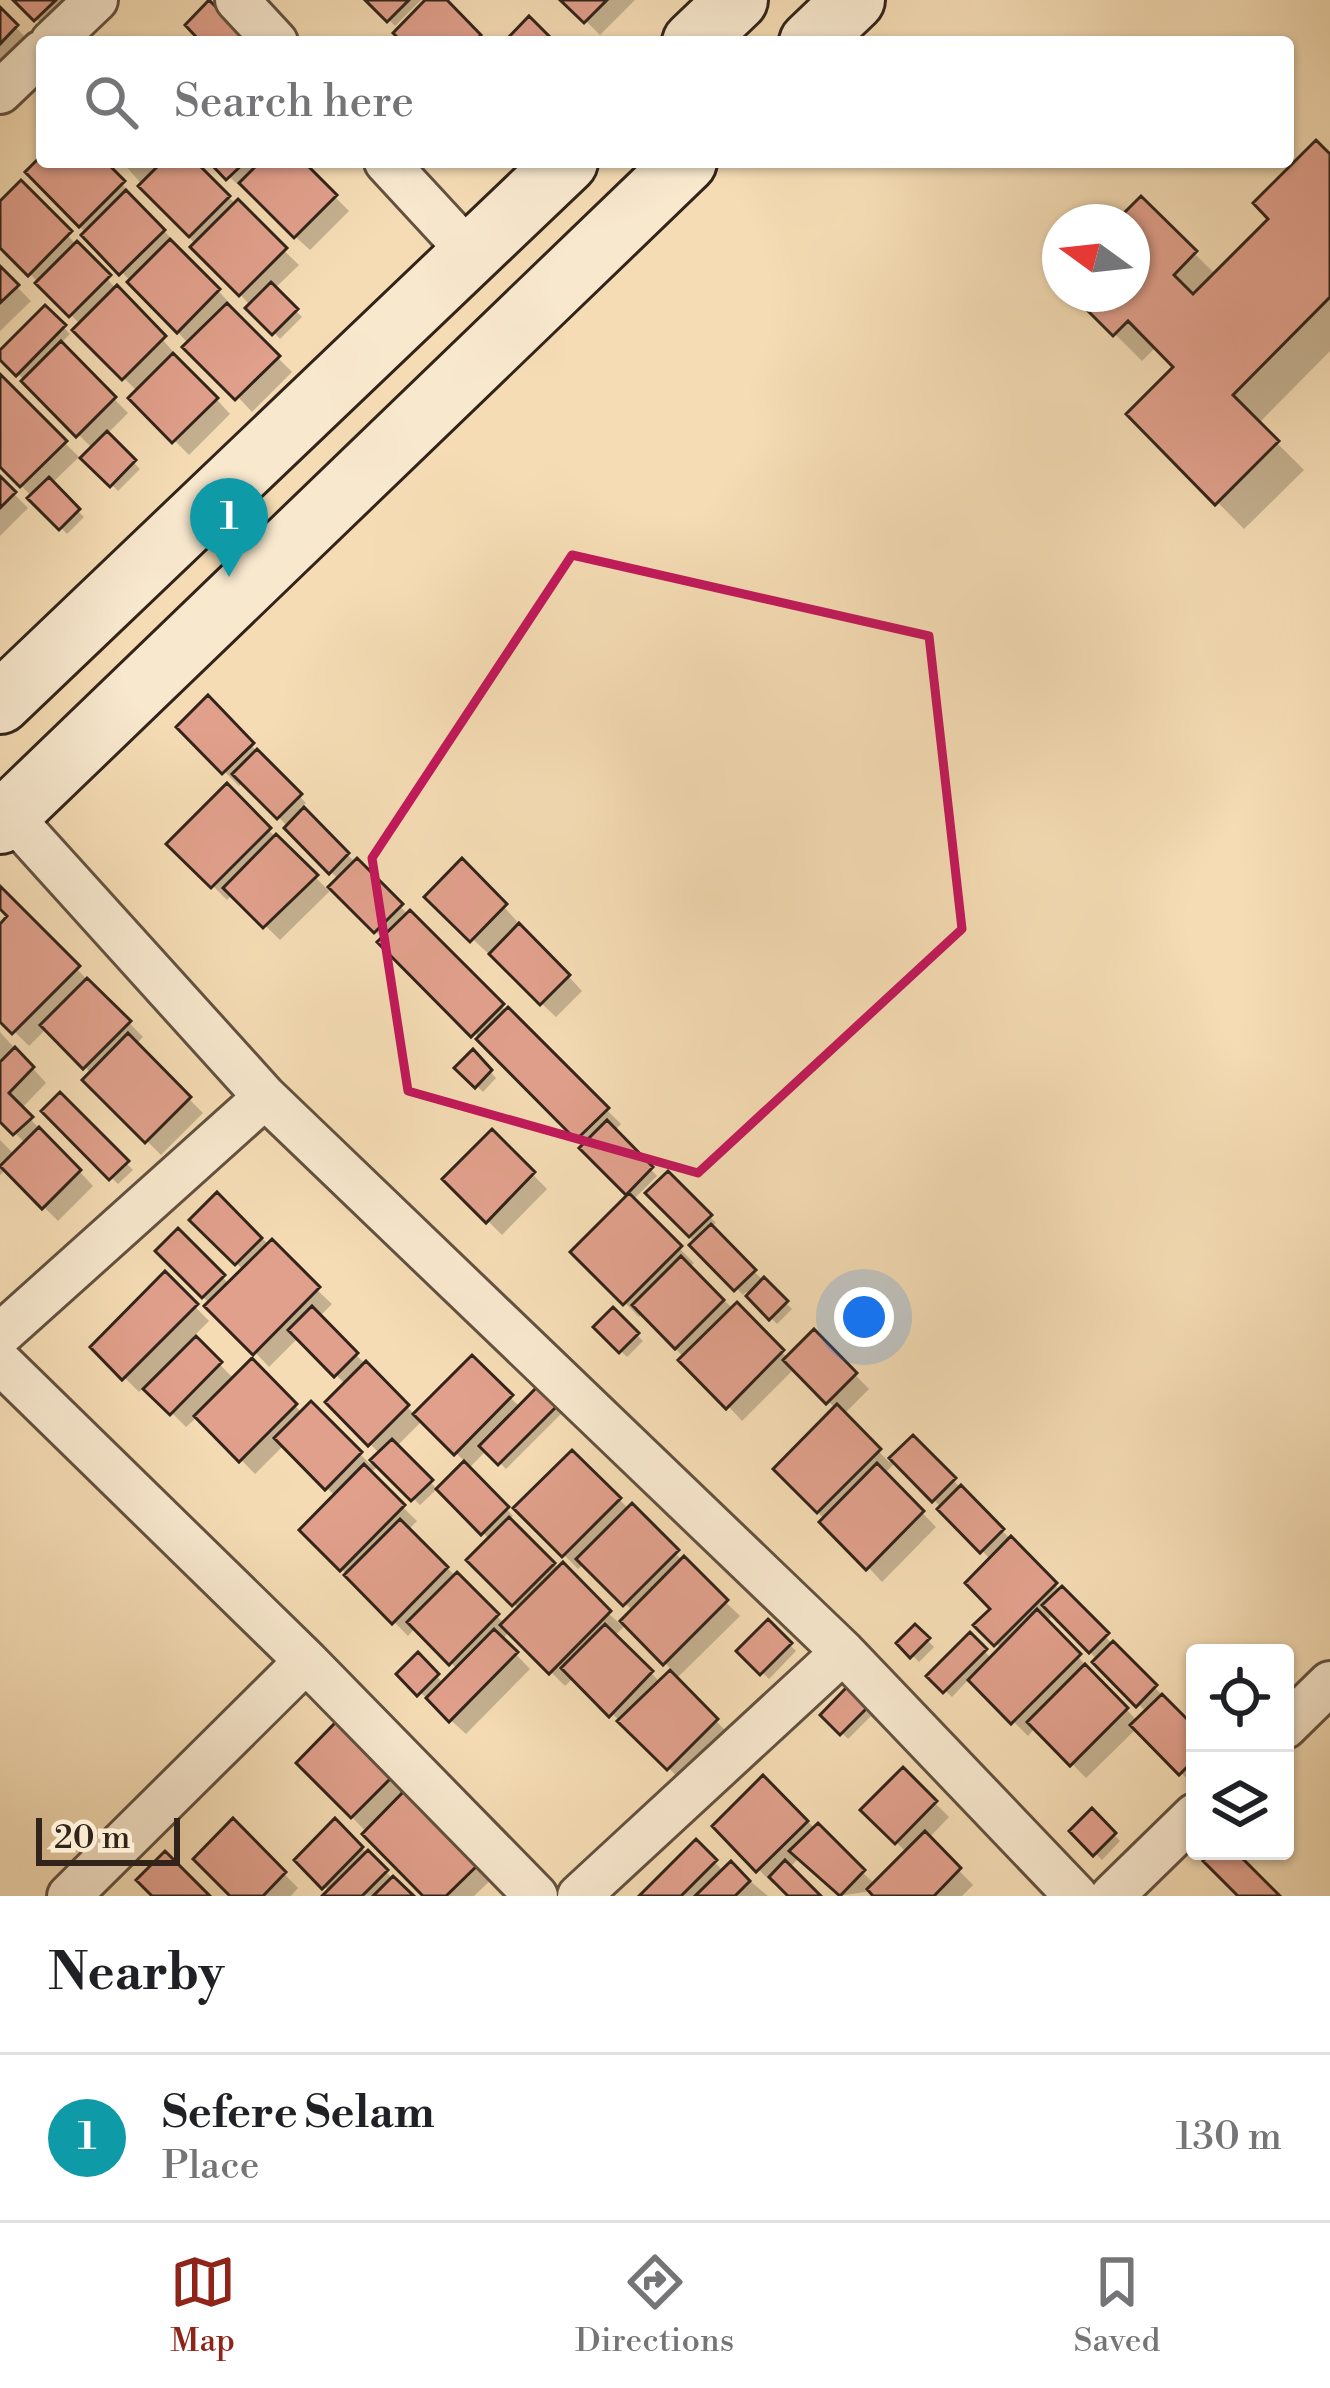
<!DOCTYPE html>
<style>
:root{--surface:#fff;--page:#f6f6f6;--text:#202124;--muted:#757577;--line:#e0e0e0;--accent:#8f2418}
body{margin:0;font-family:"Libre Bodoni",serif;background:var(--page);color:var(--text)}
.controls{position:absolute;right:36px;bottom:36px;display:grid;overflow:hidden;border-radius:12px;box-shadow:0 3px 9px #0004}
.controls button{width:108px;height:108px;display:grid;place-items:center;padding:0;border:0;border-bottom:3px solid var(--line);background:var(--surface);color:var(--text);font:60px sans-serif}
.compass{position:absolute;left:1042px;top:204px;width:108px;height:108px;border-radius:50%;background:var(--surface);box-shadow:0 3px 9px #0004;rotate:285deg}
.scale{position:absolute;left:36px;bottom:30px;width:144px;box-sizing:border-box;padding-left:12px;border:6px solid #32241a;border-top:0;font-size:33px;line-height:42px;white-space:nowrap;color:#32241a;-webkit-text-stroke:9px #f8e8ce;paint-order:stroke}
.you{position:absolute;left:864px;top:1317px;width:42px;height:42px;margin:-30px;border:9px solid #fff;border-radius:50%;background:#1a73e8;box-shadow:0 0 0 18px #1a73e833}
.badge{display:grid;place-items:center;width:78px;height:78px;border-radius:50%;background:var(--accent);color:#fff;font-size:39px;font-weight:700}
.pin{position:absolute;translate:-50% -99px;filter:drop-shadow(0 3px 6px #0008)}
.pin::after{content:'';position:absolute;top:63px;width:42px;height:36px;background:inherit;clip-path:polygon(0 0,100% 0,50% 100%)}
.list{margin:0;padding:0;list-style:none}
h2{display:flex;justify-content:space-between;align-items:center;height:156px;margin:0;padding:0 48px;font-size:51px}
h2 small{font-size:39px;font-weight:400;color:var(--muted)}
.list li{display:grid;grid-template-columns:78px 1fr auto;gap:36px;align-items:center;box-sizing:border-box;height:168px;padding:0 48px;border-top:3px solid var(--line)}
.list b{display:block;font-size:45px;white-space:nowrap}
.list p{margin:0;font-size:39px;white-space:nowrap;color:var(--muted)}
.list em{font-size:39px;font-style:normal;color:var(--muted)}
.icon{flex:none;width:66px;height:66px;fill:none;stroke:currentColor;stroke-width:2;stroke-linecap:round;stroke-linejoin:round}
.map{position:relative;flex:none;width:1330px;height:1896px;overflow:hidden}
.search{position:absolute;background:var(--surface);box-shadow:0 3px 9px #0004;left:36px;right:36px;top:36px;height:132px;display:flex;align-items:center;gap:30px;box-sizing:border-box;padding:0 42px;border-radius:12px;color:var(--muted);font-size:45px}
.sheet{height:324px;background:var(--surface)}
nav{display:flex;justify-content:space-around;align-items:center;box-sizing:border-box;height:168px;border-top:3px solid var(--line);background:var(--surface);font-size:33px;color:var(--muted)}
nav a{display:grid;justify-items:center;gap:6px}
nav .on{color:var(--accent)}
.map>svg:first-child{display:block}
.shadow{fill:#0003;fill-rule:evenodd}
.building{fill:#e1a08c;stroke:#32241a;stroke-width:3}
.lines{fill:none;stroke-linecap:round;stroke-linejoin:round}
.street-casing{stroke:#635240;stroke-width:48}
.secondary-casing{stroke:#32241a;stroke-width:66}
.street{stroke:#f8e8ce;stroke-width:42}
.secondary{stroke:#f8e8ce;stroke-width:60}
.marked{fill:none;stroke:#c2185b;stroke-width:9;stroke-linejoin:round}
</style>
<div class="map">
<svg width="1330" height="1896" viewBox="0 0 1330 1896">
<rect width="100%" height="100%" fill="#f5dcb4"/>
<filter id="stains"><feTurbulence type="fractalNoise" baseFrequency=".00167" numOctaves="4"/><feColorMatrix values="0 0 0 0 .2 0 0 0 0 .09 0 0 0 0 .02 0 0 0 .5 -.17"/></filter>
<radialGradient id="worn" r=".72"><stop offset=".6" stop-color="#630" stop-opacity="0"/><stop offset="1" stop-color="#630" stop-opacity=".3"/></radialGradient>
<path class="shadow" d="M 17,0 L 84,0 L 51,33 Z
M 370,0 L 421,0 L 395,26 Z
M 565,0 L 635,0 L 600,35 Z
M 0,11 L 30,42 L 0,72 Z
M 1330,158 L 1330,351 L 1258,424 L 1304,470 L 1244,529 L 1131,414 L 1177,367 L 1157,346 L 1142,361 L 1075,294 L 1132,294 L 1132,222 L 1119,222 L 1141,200 L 1216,275 Z
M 42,160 L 102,162 L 232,306 L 229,309 L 292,372 L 252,412 L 29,172 Z
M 122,162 L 192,162 L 299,265 L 274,289 L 302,317 L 280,339 Z
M 213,162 L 300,162 L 349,211 L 310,250 Z
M 21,184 L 230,414 L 189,455 L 132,398 L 138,392 L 76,330 L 81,325 L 0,244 L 0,205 Z
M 0,270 L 31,301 L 0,331 Z
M 45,309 L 70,334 L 60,344 L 128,413 L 106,435 L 140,469 L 118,491 L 85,458 L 93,449 L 0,356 Z
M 0,379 L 79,457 L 51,484 L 84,517 L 67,534 L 0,463 Z
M 0,480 L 28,508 L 0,536 Z
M 208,700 L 306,803 L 300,808 L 621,1124 L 614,1131 L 657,1176 L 632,1201 L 694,1263 L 688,1268 L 789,1359 L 814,1333 L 869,1389 L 843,1415 L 889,1462 L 913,1439 L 1161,1694 L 1195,1731 L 1195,1787 L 1137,1728 L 1086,1778 L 1036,1727 L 1028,1736 L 970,1678 L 952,1697 L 930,1676 L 970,1637 L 992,1659 L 1002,1649 L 977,1625 L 994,1609 L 991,1560 L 897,1461 L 884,1474 L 936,1527 L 882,1582 L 778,1469 L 836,1409 L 795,1368 L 742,1421 L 643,1313 L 639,1317 L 575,1252 L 631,1196 L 586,1146 L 333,888 L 280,940 L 233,894 L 227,900 L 171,844 L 227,788 L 329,891 L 339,880 L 244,781 L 239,786 L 180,727 ZM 1054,1614 L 1147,1713 L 1138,1722 L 1046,1622 Z
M 462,862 L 582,991 L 556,1017 L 428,897 Z
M 1,891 L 143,1037 L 135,1045 L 203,1113 L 161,1155 L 86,1080 L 92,1074 L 47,1028 L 29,1046 L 0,1017 L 0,928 L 12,916 L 0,905 Z
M 0,1032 L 46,1083 L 21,1109 L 93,1186 L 58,1221 L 6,1169 L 0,1175 L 0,1140 L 15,1155 L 26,1144 L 0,1118 Z
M 473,1054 L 496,1078 L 483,1092 L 459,1068 Z
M 60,1096 L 133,1170 L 118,1184 L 45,1111 Z
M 492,1133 L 547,1189 L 502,1235 L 446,1179 Z
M 668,1175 L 716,1223 L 710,1228 L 792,1309 L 777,1324 L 746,1292 L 743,1295 L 649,1193 Z
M 217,1196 L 332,1304 L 319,1317 L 416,1416 L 472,1359 L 521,1408 L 540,1389 L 563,1412 L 506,1469 L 487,1450 L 468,1469 L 513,1516 L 508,1521 L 620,1624 L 633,1611 L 585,1563 L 578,1569 L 518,1508 L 572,1454 L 740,1616 L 675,1680 L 730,1735 L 683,1782 L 574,1677 L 565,1686 L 510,1631 L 502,1640 L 530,1669 L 466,1734 L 400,1674 L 418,1656 L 444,1684 L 458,1670 L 416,1627 L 408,1636 L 303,1530 L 336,1497 L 284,1445 L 255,1474 L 198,1416 L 186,1427 L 145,1386 L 139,1392 L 94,1347 L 165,1276 L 209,1321 L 193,1337 L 235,1380 L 252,1362 L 303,1414 L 311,1405 L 370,1464 L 380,1454 L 329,1402 L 346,1385 L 299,1337 L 269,1367 L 160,1251 L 178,1232 L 230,1285 L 244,1271 L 194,1220 ZM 423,1420 L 466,1463 L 441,1489 L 490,1540 L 471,1560 L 520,1610 L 505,1624 L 408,1530 L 417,1521 L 369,1474 L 380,1465 L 420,1505 L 437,1489 L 396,1447 ZM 627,1624 L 673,1671 L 661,1683 L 614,1636 Z
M 613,1311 L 643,1341 L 627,1357 L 597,1327 Z
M 768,1623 L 796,1651 L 769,1679 L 740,1651 Z
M 915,1628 L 934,1647 L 919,1662 L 900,1643 Z
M 847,1692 L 871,1716 L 848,1739 L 824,1715 Z
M 337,1725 L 497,1874 L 474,1896 L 428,1896 L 300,1763 Z
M 903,1771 L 949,1817 L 928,1839 L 973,1885 L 962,1896 L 877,1896 L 872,1891 L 838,1896 L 799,1858 L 789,1868 L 817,1896 L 793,1896 L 777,1880 L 773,1884 L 716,1826 L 763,1780 L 876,1885 L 907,1853 L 864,1810 Z
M 1092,1812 L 1120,1841 L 1102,1860 L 1073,1831 Z
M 233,1822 L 298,1888 L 291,1896 L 234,1896 Z
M 335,1823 L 368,1854 L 410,1896 L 326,1896 L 330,1892 L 298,1860 Z
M 696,1843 L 724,1872 L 731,1865 L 768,1896 L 643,1896 Z"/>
<path class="building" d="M 13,0 L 56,0 L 34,21 Z
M 209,0 L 251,42 L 201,42 L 185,25 Z
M 365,0 L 409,0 L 387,22 Z
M 425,0 L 447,0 L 481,35 L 474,42 L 402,42 L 393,33 Z
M 560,0 L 607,0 L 584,23 Z
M 0,7 L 18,25 L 0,44 Z
M 529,16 L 555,42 L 504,42 Z
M 1316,140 L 1330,154 L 1330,297 L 1233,395 L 1279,441 L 1215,505 L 1126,414 L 1173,367 L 1128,321 L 1113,336 L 1071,294 L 1132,294 L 1132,222 L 1115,222 L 1141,196 L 1197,251 L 1174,275 L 1193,294 L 1268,219 L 1253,203 Z
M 42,155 L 42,162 L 106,162 L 125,181 L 79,227 L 25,172 Z
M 162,162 L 196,162 L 230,196 L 189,237 L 138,186 Z
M 209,162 L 245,162 L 226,180 Z
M 260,162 L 304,162 L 337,195 L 294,238 L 239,183 Z
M 21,180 L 72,231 L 28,276 L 0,248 L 0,201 Z
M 126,190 L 165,230 L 119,275 L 81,235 Z
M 238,199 L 287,248 L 239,296 L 190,247 Z
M 170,239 L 220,289 L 177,333 L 127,282 Z
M 77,241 L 111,275 L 69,317 L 35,283 Z
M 0,266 L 19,285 L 0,303 Z
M 271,282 L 298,309 L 272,335 L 245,308 Z
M 117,285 L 166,336 L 122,380 L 72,330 Z
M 227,303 L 280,356 L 235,400 L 182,347 Z
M 45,305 L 66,325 L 16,376 L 0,360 L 0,350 Z
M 61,341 L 116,397 L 76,437 L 21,381 Z
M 173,353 L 218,398 L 172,443 L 128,398 Z
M 0,374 L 67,441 L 20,487 L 0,467 Z
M 107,431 L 136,460 L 110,487 L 80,458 Z
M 0,476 L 16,492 L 0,508 Z
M 49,477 L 80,509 L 59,530 L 27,498 Z
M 208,695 L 254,743 L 222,774 L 176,727 Z
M 257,749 L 302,794 L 277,819 L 232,774 Z
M 227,783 L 271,828 L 211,888 L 166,844 Z
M 304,807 L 349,853 L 329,874 L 284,828 Z
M 276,834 L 318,875 L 263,928 L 223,888 Z
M 357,858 L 403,904 L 374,933 L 328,887 Z
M 462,858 L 507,904 L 470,942 L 424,897 Z
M 0,886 L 80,966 L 12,1034 L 0,1022 L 0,924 L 7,916 L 0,909 Z
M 410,910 L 504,1004 L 471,1037 L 377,942 Z
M 519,923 L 570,975 L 540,1005 L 489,954 Z
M 87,978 L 131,1021 L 83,1069 L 40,1025 Z
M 508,1007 L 609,1108 L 576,1140 L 476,1039 Z
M 128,1033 L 191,1097 L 145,1143 L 82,1080 Z
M 15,1047 L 34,1067 L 9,1093 L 33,1117 L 13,1135 L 0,1122 L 0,1062 Z
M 473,1049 L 492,1070 L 475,1088 L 454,1068 Z
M 60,1092 L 129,1161 L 109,1180 L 41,1111 Z
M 607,1120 L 653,1167 L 626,1195 L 579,1148 Z
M 39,1127 L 81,1170 L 42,1209 L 0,1166 Z
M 492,1129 L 535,1172 L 486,1223 L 442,1179 Z
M 668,1171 L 712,1215 L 689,1237 L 645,1193 Z
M 217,1192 L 262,1238 L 235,1265 L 189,1220 Z
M 629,1193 L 682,1246 L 623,1305 L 570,1252 Z
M 711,1224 L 756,1270 L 734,1291 L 689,1245 Z
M 178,1228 L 225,1275 L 202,1298 L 155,1251 Z
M 272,1239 L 320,1287 L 253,1355 L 204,1306 Z
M 681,1256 L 724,1300 L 675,1349 L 632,1305 Z
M 165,1271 L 198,1304 L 122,1380 L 90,1347 Z
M 764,1277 L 788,1301 L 769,1320 L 746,1296 Z
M 737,1302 L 784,1350 L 726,1409 L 678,1360 Z
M 312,1306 L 358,1353 L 334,1377 L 288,1330 Z
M 613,1307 L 639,1333 L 619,1353 L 593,1327 Z
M 814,1329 L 857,1373 L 826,1404 L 783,1360 Z
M 196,1336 L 222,1362 L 170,1415 L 143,1389 Z
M 472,1355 L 513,1395 L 454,1455 L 413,1414 Z
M 252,1358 L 297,1404 L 239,1462 L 194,1416 Z
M 366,1361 L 409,1405 L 368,1446 L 325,1402 Z
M 540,1384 L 559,1404 L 498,1465 L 479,1446 Z
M 311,1401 L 362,1452 L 325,1490 L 274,1438 Z
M 837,1404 L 881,1449 L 817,1513 L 773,1469 Z
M 913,1435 L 956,1478 L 932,1502 L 889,1458 Z
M 392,1439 L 433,1480 L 411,1501 L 370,1460 Z
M 572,1450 L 621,1498 L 562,1557 L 513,1508 Z
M 464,1461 L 509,1507 L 481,1535 L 436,1489 Z
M 877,1463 L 924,1511 L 866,1570 L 819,1522 Z
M 364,1464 L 405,1505 L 340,1571 L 299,1530 Z
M 961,1485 L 1004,1529 L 980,1553 L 937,1509 Z
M 632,1503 L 679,1550 L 623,1606 L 576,1559 Z
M 509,1517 L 555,1563 L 512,1606 L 466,1560 Z
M 400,1519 L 448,1567 L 392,1624 L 344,1575 Z
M 1011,1536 L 1057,1583 L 994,1646 L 973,1625 L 990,1609 L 965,1583 Z
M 684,1556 L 728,1600 L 663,1665 L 620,1621 Z
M 563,1562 L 611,1611 L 549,1674 L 500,1625 Z
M 457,1572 L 499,1614 L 449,1665 L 407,1622 Z
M 1062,1586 L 1109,1633 L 1089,1653 L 1042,1605 Z
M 1037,1609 L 1081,1654 L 1011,1724 L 968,1680 Z
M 768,1619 L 792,1643 L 760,1675 L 736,1651 Z
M 605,1624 L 653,1671 L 609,1717 L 561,1668 Z
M 915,1624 L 930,1638 L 910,1658 L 896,1643 Z
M 494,1629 L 518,1652 L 449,1722 L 426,1698 Z
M 970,1632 L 987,1649 L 943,1693 L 926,1676 Z
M 1113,1641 L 1157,1685 L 1136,1707 L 1092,1662 Z
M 418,1652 L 439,1674 L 417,1696 L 396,1674 Z
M 1085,1664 L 1128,1708 L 1070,1766 L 1027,1722 Z
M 670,1670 L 718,1719 L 667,1770 L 617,1721 Z
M 847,1687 L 867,1708 L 840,1735 L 820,1715 Z
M 1162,1694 L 1195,1727 L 1195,1759 L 1179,1775 L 1130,1725 Z
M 337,1721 L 392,1777 L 351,1818 L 296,1763 Z
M 903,1767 L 937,1801 L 895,1844 L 860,1810 Z
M 763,1775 L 808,1821 L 756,1872 L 712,1826 Z
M 411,1784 L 485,1858 L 446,1896 L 423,1896 L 362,1834 Z
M 1092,1808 L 1116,1833 L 1093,1856 L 1069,1831 Z
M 233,1818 L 286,1872 L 263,1896 L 230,1896 L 193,1859 Z
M 335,1818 L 363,1847 L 322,1889 L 294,1860 Z
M 818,1823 L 865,1870 L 840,1896 L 789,1851 Z
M 925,1831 L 961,1868 L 934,1896 L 873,1896 L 867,1889 Z
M 696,1839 L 717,1860 L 681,1896 L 639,1896 Z
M 368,1850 L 388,1870 L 362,1896 L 322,1896 Z
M 165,1851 L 210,1896 L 152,1896 L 136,1880 Z
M 1213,1851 L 1235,1851 L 1280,1896 L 1238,1896 L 1203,1861 Z
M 785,1860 L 821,1896 L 788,1896 L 769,1877 Z
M 731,1861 L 750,1881 L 735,1896 L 695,1896 Z
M 393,1876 L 414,1896 L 373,1896 Z"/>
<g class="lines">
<defs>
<path id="street" d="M 237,0 L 276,42
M 52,42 L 96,0
M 0,92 L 42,52
M 386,162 L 471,254
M 0,804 L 265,1097 L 843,1652 L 1076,1896
M 0,1335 L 265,1097
M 0,1362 L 306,1661 L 536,1896
M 1285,1727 L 1330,1683
M 69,1896 L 306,1661
M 579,1896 L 843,1652
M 1112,1896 L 1195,1815"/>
<path id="secondary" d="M 693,42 L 737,0
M 810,42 L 854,0
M 0,703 L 567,162
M 0,823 L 686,162"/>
</defs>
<use href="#street" class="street-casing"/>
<use href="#secondary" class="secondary-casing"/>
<use href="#street" class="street"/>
<use href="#secondary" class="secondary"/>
</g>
<path class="marked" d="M 572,555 L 929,636 L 962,929 L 698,1173 L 408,1091 L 372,858 Z"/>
<rect width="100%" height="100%" filter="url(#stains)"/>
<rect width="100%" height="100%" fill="url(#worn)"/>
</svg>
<div class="controls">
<button><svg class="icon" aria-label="locate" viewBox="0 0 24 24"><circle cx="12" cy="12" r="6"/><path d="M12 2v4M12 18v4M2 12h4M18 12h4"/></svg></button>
<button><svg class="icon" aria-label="layers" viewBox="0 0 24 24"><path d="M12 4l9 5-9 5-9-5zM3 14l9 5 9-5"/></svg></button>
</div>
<svg class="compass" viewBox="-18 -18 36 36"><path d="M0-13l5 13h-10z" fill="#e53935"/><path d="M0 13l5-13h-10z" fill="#757577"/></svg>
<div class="scale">20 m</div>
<div class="you"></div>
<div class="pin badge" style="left:229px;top:577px;background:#0f9aa8">1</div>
<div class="search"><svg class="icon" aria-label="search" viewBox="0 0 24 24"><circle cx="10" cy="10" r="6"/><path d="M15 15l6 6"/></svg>Search here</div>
</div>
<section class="sheet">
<h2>Nearby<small></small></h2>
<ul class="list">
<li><span class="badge" style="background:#0f9aa8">1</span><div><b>Sefere Selam</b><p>Place</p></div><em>130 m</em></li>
</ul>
</section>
<nav>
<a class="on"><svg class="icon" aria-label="map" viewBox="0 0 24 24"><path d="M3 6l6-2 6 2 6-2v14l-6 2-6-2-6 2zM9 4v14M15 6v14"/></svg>Map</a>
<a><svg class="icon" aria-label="directions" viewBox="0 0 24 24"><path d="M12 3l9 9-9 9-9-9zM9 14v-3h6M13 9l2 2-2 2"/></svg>Directions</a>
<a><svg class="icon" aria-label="saved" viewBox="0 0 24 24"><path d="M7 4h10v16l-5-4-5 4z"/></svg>Saved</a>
</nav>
